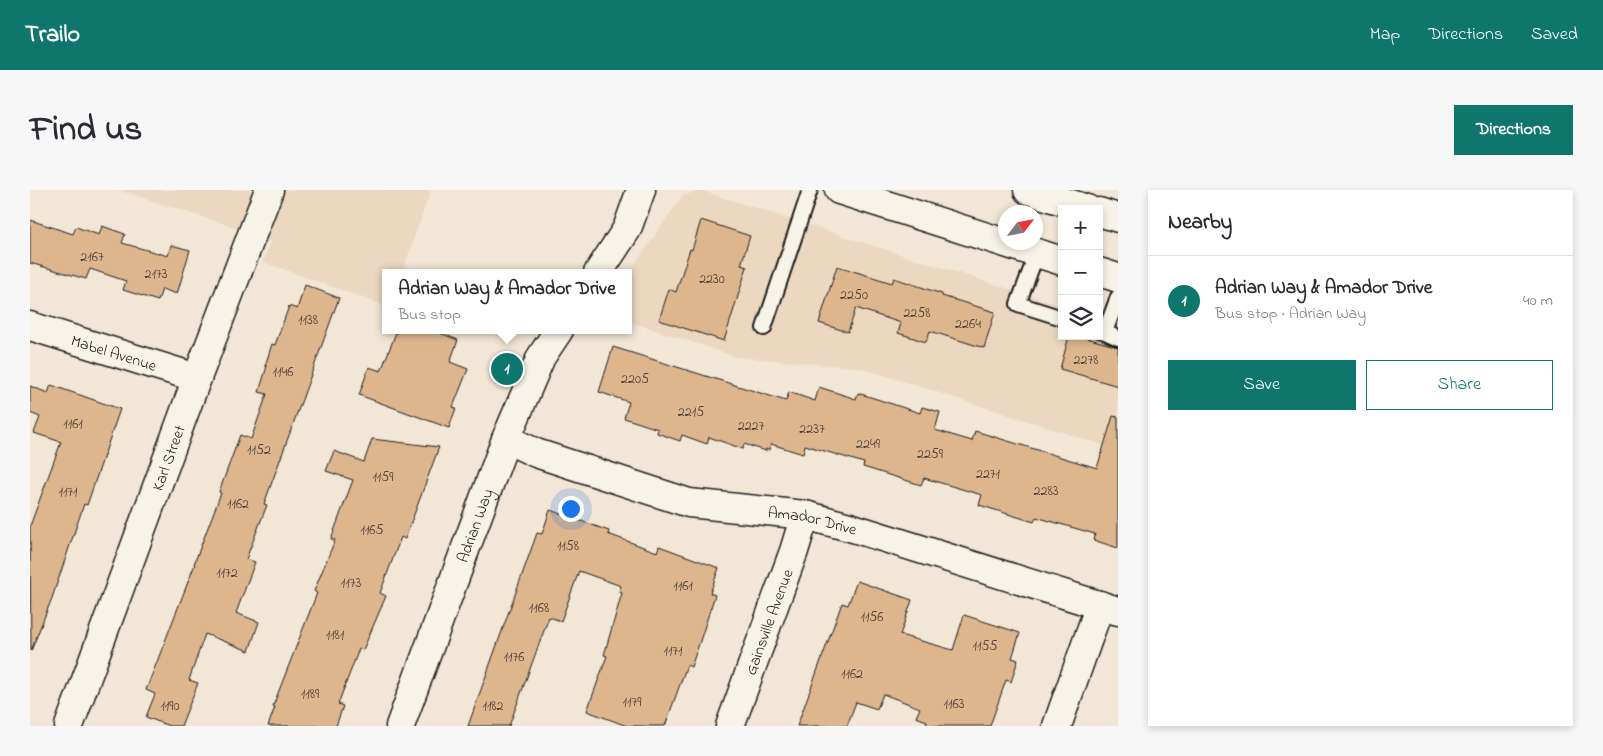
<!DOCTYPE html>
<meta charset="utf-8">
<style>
:root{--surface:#fff;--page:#f7f7f7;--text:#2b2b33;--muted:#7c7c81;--line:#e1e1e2;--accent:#0f766e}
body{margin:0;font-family:"Indie Flower",sans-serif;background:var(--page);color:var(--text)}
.controls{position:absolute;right:15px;top:15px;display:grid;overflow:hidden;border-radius:0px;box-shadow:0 2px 8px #0003}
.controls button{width:45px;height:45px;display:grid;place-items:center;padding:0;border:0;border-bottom:1px solid var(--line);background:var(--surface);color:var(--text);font:25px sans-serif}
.compass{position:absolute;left:968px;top:15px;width:45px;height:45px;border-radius:50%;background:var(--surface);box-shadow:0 2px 8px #0003;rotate:58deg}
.you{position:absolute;left:540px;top:318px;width:18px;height:18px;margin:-12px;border:4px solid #fff;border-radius:50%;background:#1a73e8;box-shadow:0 0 0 8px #1a73e833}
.badge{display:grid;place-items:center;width:32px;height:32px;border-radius:50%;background:var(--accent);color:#fff;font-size:16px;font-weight:700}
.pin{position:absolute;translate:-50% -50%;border:2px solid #fff;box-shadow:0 1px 5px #0006}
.popup{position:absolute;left:352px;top:79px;width:250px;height:65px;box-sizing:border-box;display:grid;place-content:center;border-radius:0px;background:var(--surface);filter:drop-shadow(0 1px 4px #0005);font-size:16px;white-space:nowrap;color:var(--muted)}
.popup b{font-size:19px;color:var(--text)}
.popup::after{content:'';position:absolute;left:50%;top:100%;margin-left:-10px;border:10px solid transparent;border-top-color:var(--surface)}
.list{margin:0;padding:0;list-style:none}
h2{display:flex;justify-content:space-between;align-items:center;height:65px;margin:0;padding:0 20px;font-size:21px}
h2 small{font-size:16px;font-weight:400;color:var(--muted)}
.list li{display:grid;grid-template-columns:32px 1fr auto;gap:15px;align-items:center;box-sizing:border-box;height:90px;padding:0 20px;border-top:1px solid var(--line)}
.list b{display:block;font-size:19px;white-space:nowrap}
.list p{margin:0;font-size:16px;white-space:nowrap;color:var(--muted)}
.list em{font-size:16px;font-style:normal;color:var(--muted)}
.actions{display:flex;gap:10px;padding:15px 20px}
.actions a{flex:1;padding:11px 0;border:1px solid var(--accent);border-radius:0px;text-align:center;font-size:18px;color:var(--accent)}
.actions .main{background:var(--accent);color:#fff}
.icon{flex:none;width:28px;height:28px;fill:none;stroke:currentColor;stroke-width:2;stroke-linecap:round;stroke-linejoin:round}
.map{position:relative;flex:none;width:1088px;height:536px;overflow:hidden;border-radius:0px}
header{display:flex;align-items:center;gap:30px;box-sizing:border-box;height:70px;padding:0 25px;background:var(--accent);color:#fff}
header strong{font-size:24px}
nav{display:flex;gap:28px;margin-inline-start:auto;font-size:18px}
.intro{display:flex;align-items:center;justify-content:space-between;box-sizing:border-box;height:120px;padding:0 30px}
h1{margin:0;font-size:35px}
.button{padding:12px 22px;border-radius:0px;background:var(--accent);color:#fff;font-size:18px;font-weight:700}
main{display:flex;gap:30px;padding:0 30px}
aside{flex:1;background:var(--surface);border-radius:0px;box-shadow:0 2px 8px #0003}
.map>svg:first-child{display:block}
.built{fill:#ecd8c0}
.building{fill:#ddb68e;stroke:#1c1c1c}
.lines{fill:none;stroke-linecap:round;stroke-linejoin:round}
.service-casing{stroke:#1c1c1c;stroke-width:18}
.minor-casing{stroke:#1c1c1c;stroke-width:31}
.tertiary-casing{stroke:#1c1c1c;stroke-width:31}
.primary-casing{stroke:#1c1c1c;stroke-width:31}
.service{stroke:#f7f3e8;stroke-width:14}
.minor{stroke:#f7f3e8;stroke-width:28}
.tertiary{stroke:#f7f3e8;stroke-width:28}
.primary{stroke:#f7f3e8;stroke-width:28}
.labels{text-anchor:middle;stroke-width:4;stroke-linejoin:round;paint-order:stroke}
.number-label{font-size:14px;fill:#4c4238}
.street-label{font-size:16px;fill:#1c1c1c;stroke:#f7f3e8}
</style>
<header>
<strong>Trailo</strong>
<nav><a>Map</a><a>Directions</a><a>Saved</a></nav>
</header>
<div class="intro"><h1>Find us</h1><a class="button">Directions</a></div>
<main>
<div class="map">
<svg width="1088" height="536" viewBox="0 0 1088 536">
<rect width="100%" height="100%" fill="#f2e7d6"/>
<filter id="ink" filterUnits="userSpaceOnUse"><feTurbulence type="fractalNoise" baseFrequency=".02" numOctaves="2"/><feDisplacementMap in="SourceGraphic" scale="10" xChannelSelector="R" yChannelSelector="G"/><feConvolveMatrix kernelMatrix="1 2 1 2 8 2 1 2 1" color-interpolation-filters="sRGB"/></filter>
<g filter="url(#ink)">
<path class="built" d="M 88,0 L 401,0 L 372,83 L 356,83 L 356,116 L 233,72 L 240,51 L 191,33 Z
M 670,0 L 1032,116 L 1032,146 L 1069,146 L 1069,128 L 1088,134 L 1088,260 L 831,178 L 706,167 L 598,131 L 598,84 L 652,6 Z"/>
<path class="building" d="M 0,30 L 43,44 L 46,37 L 69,45 L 72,36 L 95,44 L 92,53 L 138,66 L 141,55 L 160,60 L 147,104 L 132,99 L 128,111 L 93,100 L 96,91 L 60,79 L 56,89 L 0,73 Z
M 671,30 L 720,46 L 711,75 L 717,77 L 694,151 L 629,130 L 639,99 L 646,102 L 660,59 L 662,60 Z
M 807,76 L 862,93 L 864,88 L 912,104 L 912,106 L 965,122 L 954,158 L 900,141 L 896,152 L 868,143 L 871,133 L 826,118 L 818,142 L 789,133 Z
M 275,95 L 309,108 L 234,314 L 237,315 L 216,369 L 225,372 L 206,423 L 229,432 L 219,461 L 175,444 L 159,490 L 168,493 L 151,536 L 139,536 L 116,527 L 125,504 L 116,500 L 165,374 L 164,374 L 191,303 L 189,302 L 210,245 L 221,249 L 237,204 L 229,202 L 237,176 L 235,176 L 242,154 L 245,155 L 259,116 L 267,119 Z
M 367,140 L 403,140 L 428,150 L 420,172 L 438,179 L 423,217 L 426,218 L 419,238 L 329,205 L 339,177 L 351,181 Z
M 1039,146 L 1050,146 L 1088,157 L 1088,196 L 1030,179 Z
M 583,157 L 756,211 L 759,202 L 785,211 L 789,197 L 826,209 L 828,203 L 890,223 L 892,217 L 910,222 L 905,240 L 942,251 L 945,241 L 1067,278 L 1083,226 L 1088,227 L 1088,358 L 1063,350 L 1065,344 L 1006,327 L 1004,332 L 949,315 L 952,305 L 894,288 L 891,295 L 833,277 L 834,273 L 775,255 L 773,264 L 741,254 L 739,260 L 736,259 L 736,261 L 714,254 L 713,259 L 679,247 L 677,254 L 652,245 L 650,251 L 627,243 L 628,239 L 594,228 L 599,212 L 569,202 Z
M 21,195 L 90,219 L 57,315 L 54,314 L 22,408 L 1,461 L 0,336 L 31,252 L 4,243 L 10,227 L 0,223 L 0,196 L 18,203 Z
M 342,249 L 409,257 L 375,349 L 371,347 L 350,403 L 356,406 L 333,460 L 329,459 L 308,514 L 313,516 L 306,536 L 238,536 L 245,517 L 243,516 L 287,403 L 284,401 L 305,350 L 301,349 L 323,290 L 296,281 L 304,261 L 334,272 Z
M 520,320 L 579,341 L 578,344 L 627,362 L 629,356 L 689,378 L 680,403 L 685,405 L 670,451 L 661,477 L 657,475 L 635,536 L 597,536 L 557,521 L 577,466 L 574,465 L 592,403 L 589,402 L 591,396 L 549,381 L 531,431 L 519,427 L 479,536 L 438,536 L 507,343 L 512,344 Z
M 827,391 L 882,410 L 870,445 L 923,460 L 934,425 L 990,443 L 982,468 L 988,470 L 981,492 L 976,490 L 960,536 L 895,536 L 897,531 L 886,527 L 890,518 L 853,504 L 847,519 L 826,512 L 817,536 L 767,536 L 812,413 L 818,415 Z"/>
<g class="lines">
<defs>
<path id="service" d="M 1007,63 L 988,114 L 1032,128
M 734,138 L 780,0
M 1069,140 L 1075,142 L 1088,107
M 1075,142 L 1088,148"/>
<g id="minor">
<path id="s1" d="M 0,136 L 167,188"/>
<path id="s2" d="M 476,249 L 506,263 L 659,313 L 775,325 L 823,338 L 1088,421"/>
<path id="s3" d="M 700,536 L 764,361 L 775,325"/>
<path d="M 1027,536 L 1070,415"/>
</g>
<g id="tertiary">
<path d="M 568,83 L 597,39 L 611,0"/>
<path id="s4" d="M 39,536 L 167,188 L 239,0"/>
<path id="s5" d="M 370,536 L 476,249 L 511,167 L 529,140"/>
</g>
<path id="primary" d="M 809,0 L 1032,71
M 998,0 L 1057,19
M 1069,22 L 1088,28
M 1069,82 L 1088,88"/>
</defs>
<use href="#service" class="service-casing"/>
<use href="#minor" class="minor-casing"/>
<use href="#tertiary" class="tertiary-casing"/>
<use href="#primary" class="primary-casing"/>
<use href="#service" class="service"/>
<use href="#minor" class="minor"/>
<use href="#tertiary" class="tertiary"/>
<use href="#primary" class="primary"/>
</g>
</g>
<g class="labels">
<g class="number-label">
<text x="62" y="71">2167</text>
<text x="126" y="88">2173</text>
<text x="682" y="93">2230</text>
<text x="824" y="109">2250</text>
<text x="887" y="127">2258</text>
<text x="278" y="134">1138</text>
<text x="938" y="138">2264</text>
<text x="1056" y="174">2278</text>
<text x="253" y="186">1146</text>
<text x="605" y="193">2205</text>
<text x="661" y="226">2215</text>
<text x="43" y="238">1161</text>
<text x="721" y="240">2227</text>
<text x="782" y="243">2237</text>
<text x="838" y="258">2249</text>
<text x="229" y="264">1152</text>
<text x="900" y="268">2259</text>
<text x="958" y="288">2271</text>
<text x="353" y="291">1159</text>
<text x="1016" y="305">2283</text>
<text x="38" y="306">1171</text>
<text x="208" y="318">1162</text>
<text x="342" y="344">1165</text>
<text x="538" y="360">1158</text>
<text x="197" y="387">1172</text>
<text x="321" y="397">1173</text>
<text x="653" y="400">1161</text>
<text x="509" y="422">1168</text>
<text x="842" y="431">1156</text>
<text x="305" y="449">1181</text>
<text x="955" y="460">1155</text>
<text x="643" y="465">1171</text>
<text x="484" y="471">1176</text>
<text x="822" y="488">1162</text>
<text x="280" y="508">1189</text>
<text x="602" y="516">1179</text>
<text x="924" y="518">1163</text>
<text x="140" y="520">1190</text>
<text x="463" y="520">1182</text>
</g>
<g class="street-label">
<text dy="6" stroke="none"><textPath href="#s1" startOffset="88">Mabel Avenue</textPath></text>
<text dy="6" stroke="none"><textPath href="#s4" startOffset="286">Karl Street</textPath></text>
<text dy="6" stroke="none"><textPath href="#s2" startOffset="319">Amador Drive</textPath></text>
<text dy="6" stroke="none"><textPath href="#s5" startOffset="214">Adrian Way</textPath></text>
<text dy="6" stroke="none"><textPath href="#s3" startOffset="111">Gainsville Avenue</textPath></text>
</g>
</g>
</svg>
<div class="controls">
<button>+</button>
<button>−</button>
<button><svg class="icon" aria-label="layers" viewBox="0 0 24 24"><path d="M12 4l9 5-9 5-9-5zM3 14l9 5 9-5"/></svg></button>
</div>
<svg class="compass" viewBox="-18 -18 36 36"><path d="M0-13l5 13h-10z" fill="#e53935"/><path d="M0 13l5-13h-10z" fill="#7c7c81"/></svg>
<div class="you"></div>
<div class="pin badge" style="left:477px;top:179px">1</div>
<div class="popup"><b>Adrian Way &amp; Amador Drive</b>Bus stop</div>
</div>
<aside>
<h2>Nearby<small></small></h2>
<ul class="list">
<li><span class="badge">1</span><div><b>Adrian Way &amp; Amador Drive</b><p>Bus stop · Adrian Way</p></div><em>40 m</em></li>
</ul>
<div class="actions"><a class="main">Save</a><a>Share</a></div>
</aside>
</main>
